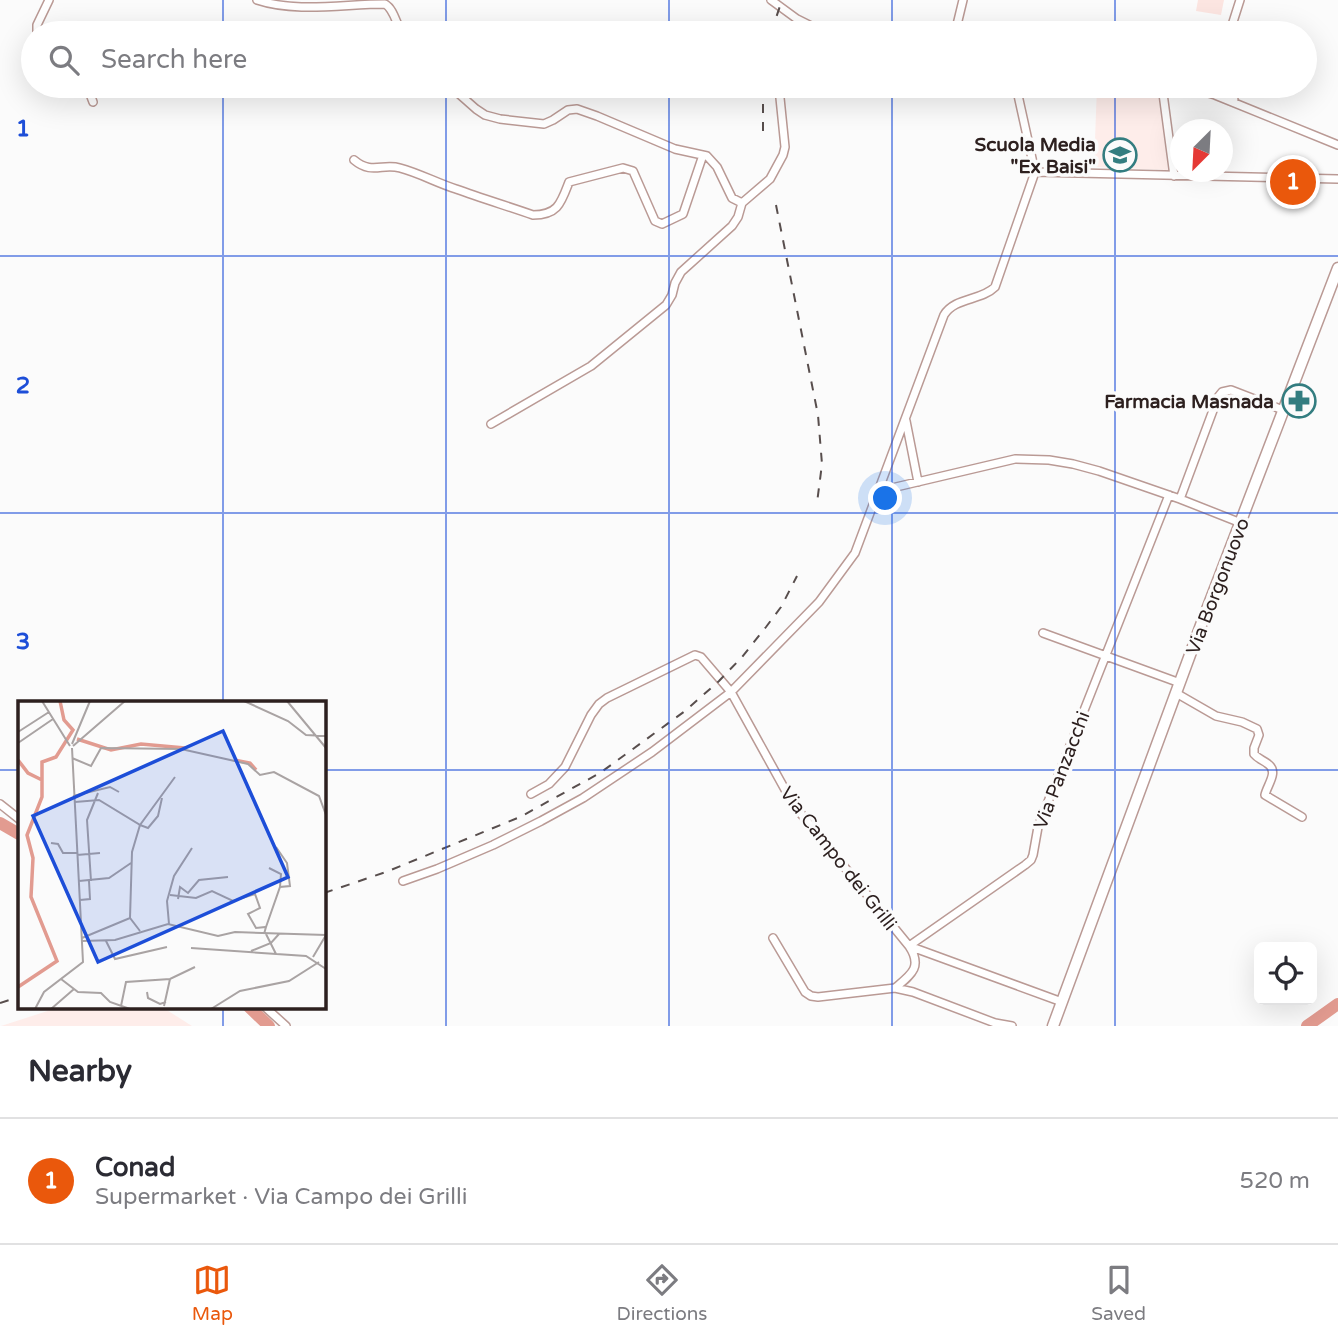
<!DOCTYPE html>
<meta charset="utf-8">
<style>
:root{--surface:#fff;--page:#f2f2f3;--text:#2b2b33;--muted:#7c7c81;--line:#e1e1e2;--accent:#ea580c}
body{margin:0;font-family:"Varela Round",sans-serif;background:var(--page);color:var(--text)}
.controls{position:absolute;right:21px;bottom:21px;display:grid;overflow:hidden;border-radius:10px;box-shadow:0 7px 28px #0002}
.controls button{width:63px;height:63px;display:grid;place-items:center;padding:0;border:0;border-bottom:2px solid var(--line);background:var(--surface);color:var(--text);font:35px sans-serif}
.compass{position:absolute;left:1170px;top:119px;width:63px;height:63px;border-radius:50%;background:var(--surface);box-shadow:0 7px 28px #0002;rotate:204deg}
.you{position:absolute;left:886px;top:499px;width:24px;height:24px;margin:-18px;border:5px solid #fff;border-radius:50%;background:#1a73e8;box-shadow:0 0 0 10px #1a73e833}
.badge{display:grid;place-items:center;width:46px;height:46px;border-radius:50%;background:var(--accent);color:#fff;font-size:23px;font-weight:700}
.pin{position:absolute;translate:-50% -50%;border:4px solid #fff;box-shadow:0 2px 7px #0006}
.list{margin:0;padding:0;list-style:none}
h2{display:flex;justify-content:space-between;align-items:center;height:91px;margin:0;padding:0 28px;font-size:30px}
h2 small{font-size:23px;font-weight:400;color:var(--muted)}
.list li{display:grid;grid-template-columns:46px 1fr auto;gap:21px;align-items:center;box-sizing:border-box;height:126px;padding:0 28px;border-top:2px solid var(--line)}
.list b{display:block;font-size:26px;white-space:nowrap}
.list p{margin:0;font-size:23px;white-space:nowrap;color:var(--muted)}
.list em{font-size:23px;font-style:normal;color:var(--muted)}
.icon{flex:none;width:38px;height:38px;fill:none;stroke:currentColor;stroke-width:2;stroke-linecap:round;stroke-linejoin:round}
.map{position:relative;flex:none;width:1338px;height:1026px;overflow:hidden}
.search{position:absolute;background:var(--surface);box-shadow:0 7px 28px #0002;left:21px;right:21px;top:21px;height:77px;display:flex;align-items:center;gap:18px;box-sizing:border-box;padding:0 24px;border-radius:38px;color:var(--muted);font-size:26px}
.sheet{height:217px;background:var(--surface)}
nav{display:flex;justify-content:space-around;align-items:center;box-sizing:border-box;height:98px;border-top:2px solid var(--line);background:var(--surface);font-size:19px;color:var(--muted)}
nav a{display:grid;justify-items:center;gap:4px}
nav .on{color:var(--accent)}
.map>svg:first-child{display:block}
.built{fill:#feedea}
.green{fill:#fce5e1}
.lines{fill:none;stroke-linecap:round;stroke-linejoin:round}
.river{stroke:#e29b90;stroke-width:12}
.minor-casing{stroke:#ba9a95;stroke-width:10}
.major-casing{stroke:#ba9a95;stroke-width:13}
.minor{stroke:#fff;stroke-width:7}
.major{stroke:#fff;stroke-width:10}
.rail{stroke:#584e4d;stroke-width:2;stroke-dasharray:9 9;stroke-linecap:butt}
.grid{fill:none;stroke:#1d4ed8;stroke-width:2;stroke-opacity:0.55}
.labels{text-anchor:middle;stroke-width:7;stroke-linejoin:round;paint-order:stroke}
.poi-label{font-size:19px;font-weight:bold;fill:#2d201f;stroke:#fbfbfb;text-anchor:end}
.street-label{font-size:19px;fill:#2d201f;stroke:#fbfbfb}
.inset-river{fill:none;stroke:#e29b90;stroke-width:3.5}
.inset-road{fill:none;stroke:#a9a3a3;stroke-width:2}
.view{fill:#1d4ed8;fill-opacity:0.15;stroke:#1d4ed8;stroke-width:3.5}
.inset-edge{fill:none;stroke:#2d201f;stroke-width:3.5}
.grid-label{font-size:23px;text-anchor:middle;font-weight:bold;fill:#1d4ed8;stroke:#fbfbfb;stroke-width:7;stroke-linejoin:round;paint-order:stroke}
</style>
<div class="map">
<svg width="1338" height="1026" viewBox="0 0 1338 1026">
<rect width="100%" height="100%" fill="#fbfbfb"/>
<path class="built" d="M 1097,86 L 1151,89 L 1158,94 L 1168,170 L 1094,167 Z
M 60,1007 L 162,1007 L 192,1026 L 1,1026 Z"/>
<path class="green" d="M 1198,0 L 1224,0 L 1221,15 L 1196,11 Z"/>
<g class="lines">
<path class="river" d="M 0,823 L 19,834
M 249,1007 L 269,1026
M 1307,1026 L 1338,1004"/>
<defs>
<path id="minor" d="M 257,0 C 296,13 344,4 385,4 C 394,9 396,24 402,33
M 771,0 L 797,19 L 825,33
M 37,33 L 37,25 L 49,0
M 955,33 L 963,0
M 1231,33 L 1233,22 L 1240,0
M 87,86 L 93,102
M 450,86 L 476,109 L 485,115 L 500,119 L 544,124 L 553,120 L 568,110 L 577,109 L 597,116 L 675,149 L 707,156 L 717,167 L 732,198 L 742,203
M 1016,86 L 1035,172 L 1338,179
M 1162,86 L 1174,176
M 1185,86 L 1215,95 L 1338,145
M 1233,86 L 1234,102
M 354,160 C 372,175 382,163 400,168 C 419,173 437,183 456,189 C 481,198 507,206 533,215 C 558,215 561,203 569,182 L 623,168 L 633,171 L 655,221 L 662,224 L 683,214 L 703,155
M 1035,172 L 995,287 C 981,301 955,297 944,315 L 855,553 L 819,602 L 731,692 L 793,804 L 909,946 L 1062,1002
M 906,421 L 918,482
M 491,424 L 591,366 L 666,305 L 672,295 L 675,283 L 681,272 L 732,226 L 738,217 L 742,203 L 770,179 L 783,155 L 785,147 L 780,98 L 784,86
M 879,491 L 1015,459 L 1049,460 L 1073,464 L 1099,471 L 1180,499 L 1241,523
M 1180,499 L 1218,397 L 1222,392 L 1231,390 L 1283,410
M 1043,633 L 1180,683
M 1176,693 L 1216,716 L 1242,722 L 1257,729 L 1259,735 L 1254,748 L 1254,754 C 1258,759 1263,760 1268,764 C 1279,772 1267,785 1265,795 L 1302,817
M 0,804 L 19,819
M 403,881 L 437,869 L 493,845 L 541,821 L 583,798 L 652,752 L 731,692 L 701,657 L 695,655 L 607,698 L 599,704 L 591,715 L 565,767 L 549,784 L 531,794
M 773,938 L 805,992 L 811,996 L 818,997 L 895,988 L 913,992 L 995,1023 L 1012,1026
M 895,988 C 911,975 923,967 909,946 L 1025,865 L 1031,860 L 1033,855 L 1038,827 L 1169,495
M 265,1007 L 286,1026"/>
<path id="major" d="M 1053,1026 L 1201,625 L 1338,268"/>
</defs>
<use href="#minor" class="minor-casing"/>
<use href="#major" class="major-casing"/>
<use href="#minor" class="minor"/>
<use href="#major" class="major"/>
<path class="rail" d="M 771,33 L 782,0
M 763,131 L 763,86
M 776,205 L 818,415 L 822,464 L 817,503
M 324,893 L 386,872 L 520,817 L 600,773 L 685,711 L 719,681 L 742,657 L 766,627 L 781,607 L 797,576
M 0,1003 L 19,997"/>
</g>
<path class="grid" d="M 223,0 L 223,33M 446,0 L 446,33M 669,0 L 669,33M 892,0 L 892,33M 1115,0 L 1115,33M 223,86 L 223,702M 446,86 L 446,1026M 669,86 L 669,1026M 892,86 L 892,1026M 1115,86 L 1115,1026M 0,256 L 1338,256M 0,513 L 1338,513M 0,770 L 19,770M 324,770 L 1338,770M 223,1007 L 223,1026"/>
<defs>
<symbol id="school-ring" viewBox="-11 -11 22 22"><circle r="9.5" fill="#fbfbfb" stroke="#337d80" stroke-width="1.5"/><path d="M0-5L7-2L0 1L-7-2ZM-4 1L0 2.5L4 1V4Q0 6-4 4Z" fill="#337d80"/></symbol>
<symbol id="pharmacy-ring" viewBox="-11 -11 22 22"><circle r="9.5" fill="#fbfbfb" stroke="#337d80" stroke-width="1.5"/><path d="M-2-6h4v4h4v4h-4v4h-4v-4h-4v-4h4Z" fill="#337d80"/></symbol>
</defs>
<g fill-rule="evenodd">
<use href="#school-ring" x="1101" y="136" width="38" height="38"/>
<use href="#pharmacy-ring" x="1280" y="382" width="38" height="38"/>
</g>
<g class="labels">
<g class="poi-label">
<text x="1096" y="151">Scuola Media<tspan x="1096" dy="22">"Ex Baisi"</tspan></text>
<text x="1274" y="408">Farmacia Masnada</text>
</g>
<g class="street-label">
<text transform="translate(1217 586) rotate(-69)" y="7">Via Borgonuovo</text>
<text transform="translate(1061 770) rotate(-69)" y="7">Via Panzacchi</text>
<text transform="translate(839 858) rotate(52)" y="7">Via Campo dei Grilli</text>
</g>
</g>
<g transform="translate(18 701)">
<rect width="308" height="308" fill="#fbfbfb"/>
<path class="inset-river" d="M 59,38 L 93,49 L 123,43 L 167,47M 0,59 L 10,72 L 24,79M 216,59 L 232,62 L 238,69M 0,286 L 39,260 L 13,196 L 15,157 L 9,134 L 24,96 L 24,61 L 38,56 L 55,29 L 46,19 L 42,0"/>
<path class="inset-road" d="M 24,0 L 52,45M 226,0 L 270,20 L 288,34 L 308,35M 269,0 L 308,47M 0,31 L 31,11M 0,42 L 35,18M 54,43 L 72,0M 55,45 L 107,0M 54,57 L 73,65 L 83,47 L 163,48 L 230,63 L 242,74 L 256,71 L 301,95 L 308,114M 55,95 L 92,86 L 101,91M 144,97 L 140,115 L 130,127 L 122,124 L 157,76M 57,101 L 81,99 L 122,124 L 114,151 L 112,217M 33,142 L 40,143 L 45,152 L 59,152M 59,154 L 82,152M 251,167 L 263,173 L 262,186M 61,180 L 91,177 L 113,162M 73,180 L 69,119 L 80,92M 152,194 L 178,197 L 194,190 L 215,200 L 237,193 L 242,207 L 230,213 L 238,227 L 248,226 L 246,233M 160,198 L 162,186 L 170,192 L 181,179 L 210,176M 62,199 L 72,198 L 71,180M 151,223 L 149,200 L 156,175 L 174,147M 248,226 L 262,186 L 272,185 L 269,162 L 258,146M 248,233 L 258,253M 64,237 L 112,217 L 122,230M 64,240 L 97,239 L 150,223 L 200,235 L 217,231 L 308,234M 88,240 L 97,258 L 149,246M 173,247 L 288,255 L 308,268M 233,250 L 253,242 L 261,233M 295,256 L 308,234M 43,278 L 60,291 L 83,292 L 92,301 L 112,308M 129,291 L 130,297 L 142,303 L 148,301M 103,305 L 108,281 L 152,278 L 177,266M 146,305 L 152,278M 17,308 L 26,291 L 65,261 L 54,47M 33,308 L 56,288M 193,308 L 222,290 L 271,280 L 301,261"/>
<path class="view" d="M 205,30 L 270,176 L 80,261 L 15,115 Z"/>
<rect width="308" height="308" class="inset-edge"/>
</g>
<g class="grid-label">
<text x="23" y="136">1</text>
<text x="23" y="393">2</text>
<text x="23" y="649">3</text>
</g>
</svg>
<div class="controls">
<button><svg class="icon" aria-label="locate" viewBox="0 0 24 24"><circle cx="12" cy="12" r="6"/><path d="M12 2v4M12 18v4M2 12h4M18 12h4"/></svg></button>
</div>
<svg class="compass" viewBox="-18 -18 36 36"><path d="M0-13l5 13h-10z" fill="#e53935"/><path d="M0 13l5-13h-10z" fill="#7c7c81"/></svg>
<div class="you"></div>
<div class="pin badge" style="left:1293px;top:182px">1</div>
<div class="search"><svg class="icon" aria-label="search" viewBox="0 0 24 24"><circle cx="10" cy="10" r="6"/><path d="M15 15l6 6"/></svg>Search here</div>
</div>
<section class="sheet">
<h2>Nearby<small></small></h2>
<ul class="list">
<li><span class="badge">1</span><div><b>Conad</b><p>Supermarket · Via Campo dei Grilli</p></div><em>520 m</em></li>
</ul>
</section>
<nav>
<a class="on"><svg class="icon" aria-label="map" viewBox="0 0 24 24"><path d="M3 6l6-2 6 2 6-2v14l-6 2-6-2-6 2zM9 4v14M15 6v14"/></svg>Map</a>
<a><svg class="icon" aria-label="directions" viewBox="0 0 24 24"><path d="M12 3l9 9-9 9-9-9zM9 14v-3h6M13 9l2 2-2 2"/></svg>Directions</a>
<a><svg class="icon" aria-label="saved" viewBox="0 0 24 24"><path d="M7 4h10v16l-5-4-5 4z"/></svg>Saved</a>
</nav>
